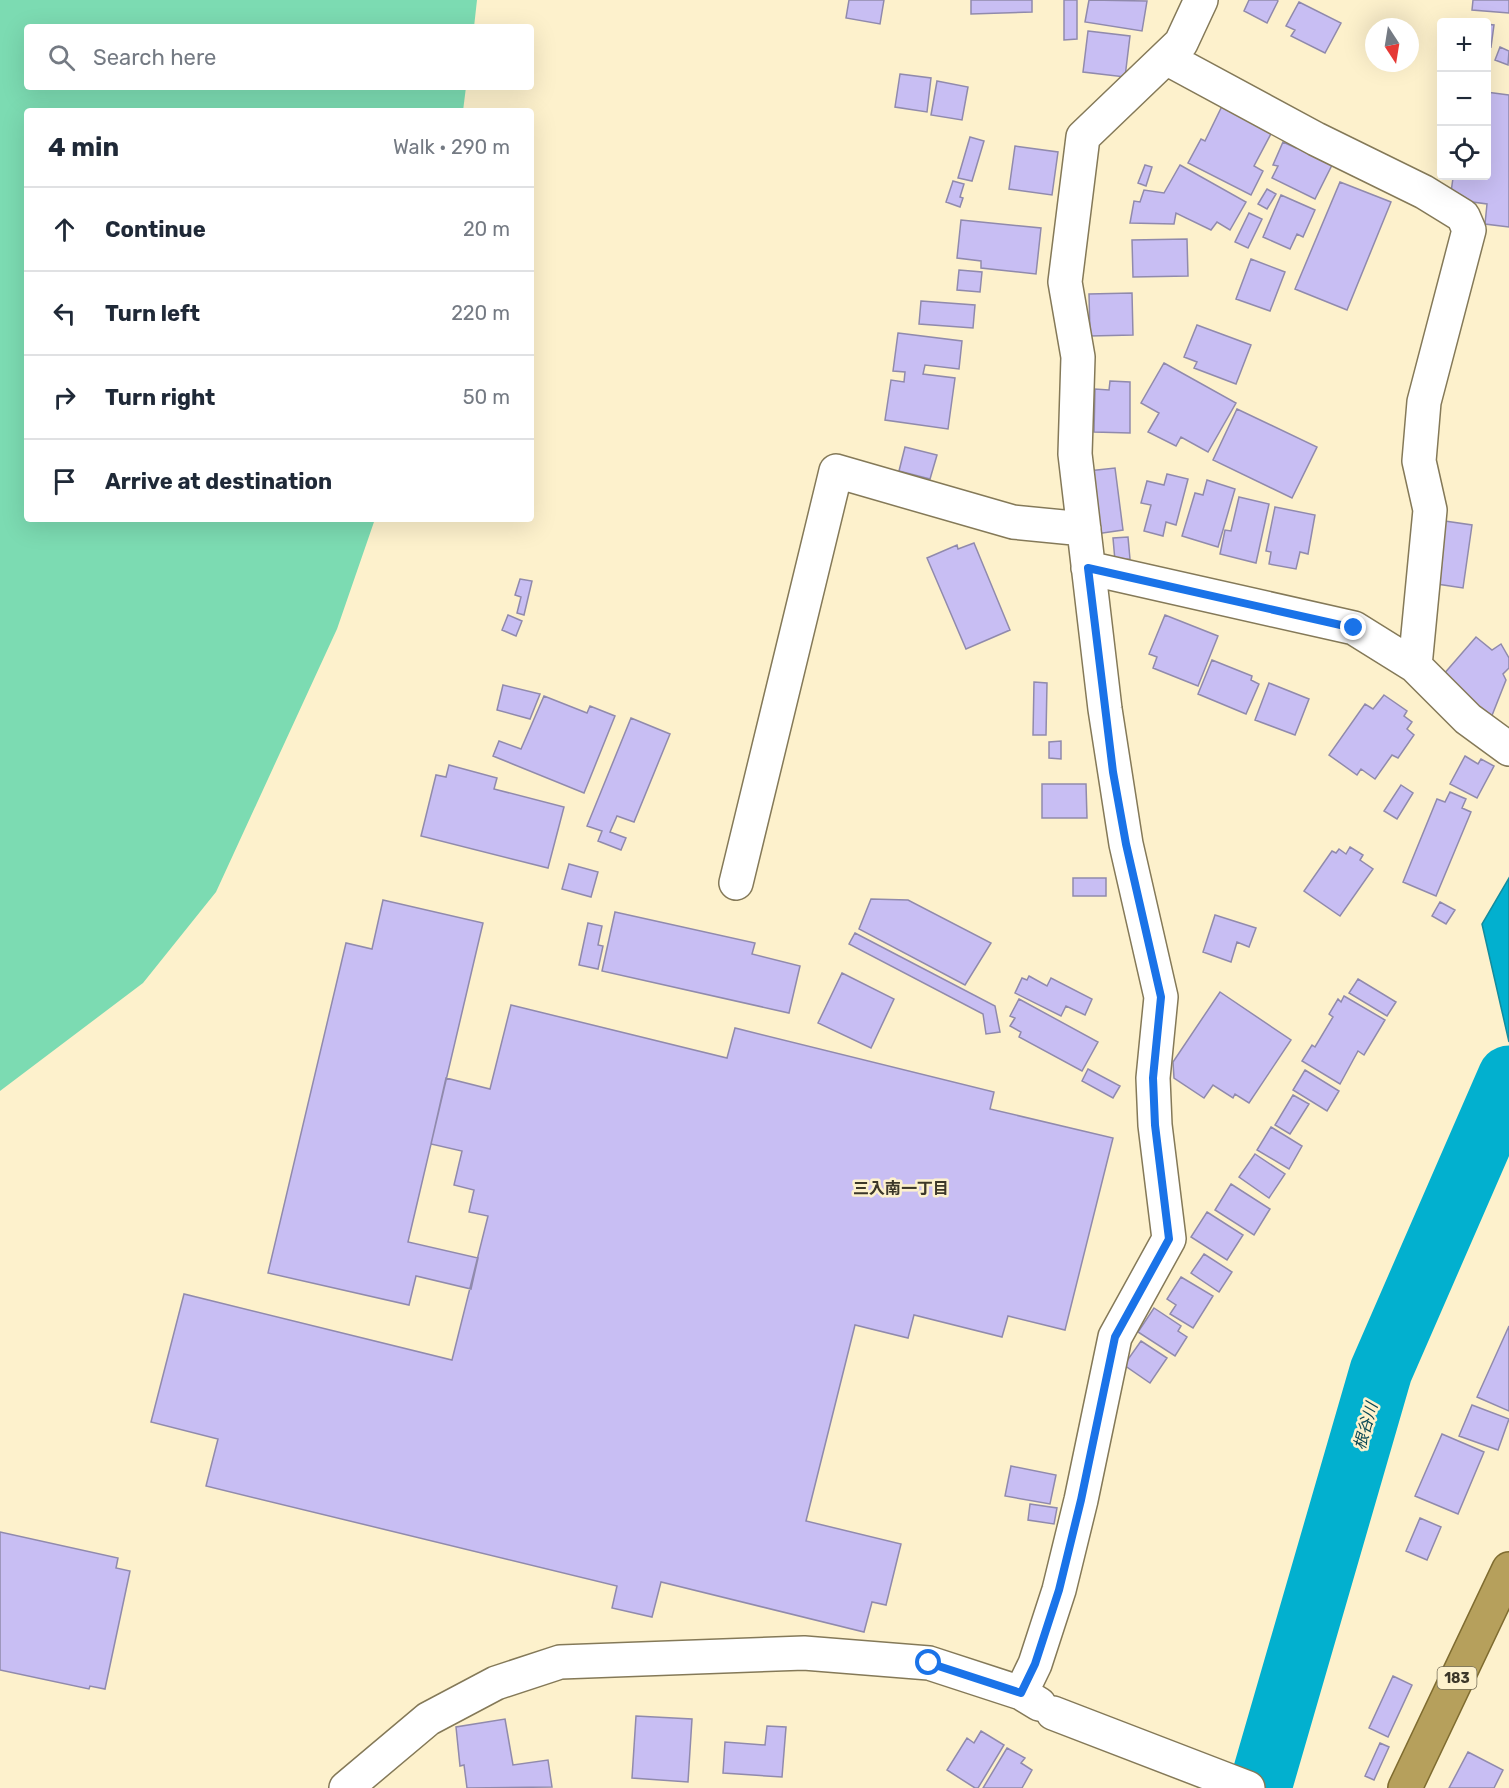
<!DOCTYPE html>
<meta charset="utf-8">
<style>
:root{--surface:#fff;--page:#f6f6f7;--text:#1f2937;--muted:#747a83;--line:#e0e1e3}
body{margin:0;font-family:Rubik,"Noto Sans JP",sans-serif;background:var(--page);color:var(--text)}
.controls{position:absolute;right:18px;top:18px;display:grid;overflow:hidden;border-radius:6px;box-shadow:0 6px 24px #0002}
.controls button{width:54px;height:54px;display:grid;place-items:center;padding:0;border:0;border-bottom:2px solid var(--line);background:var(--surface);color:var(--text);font:30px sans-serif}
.compass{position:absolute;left:1365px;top:18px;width:54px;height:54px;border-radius:50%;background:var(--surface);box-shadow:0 6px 24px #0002;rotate:168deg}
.stop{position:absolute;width:18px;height:18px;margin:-14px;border:4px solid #1a73e8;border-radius:50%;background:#fff}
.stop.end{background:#1a73e8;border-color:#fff;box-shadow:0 2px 6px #0008}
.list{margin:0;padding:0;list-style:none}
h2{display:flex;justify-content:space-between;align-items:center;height:78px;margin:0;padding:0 24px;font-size:26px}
h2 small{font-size:20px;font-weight:400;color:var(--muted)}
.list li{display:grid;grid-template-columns:39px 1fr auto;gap:18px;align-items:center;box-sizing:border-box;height:84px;padding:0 24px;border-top:2px solid var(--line)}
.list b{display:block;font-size:22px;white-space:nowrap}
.list em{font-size:20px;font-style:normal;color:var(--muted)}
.icon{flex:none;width:33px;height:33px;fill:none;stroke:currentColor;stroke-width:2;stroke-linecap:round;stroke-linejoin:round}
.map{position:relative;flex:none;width:1509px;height:1788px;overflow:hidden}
.search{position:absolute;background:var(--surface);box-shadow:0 6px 24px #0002;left:24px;top:24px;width:510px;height:66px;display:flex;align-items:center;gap:15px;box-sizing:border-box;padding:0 21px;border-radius:6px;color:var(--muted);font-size:22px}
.panel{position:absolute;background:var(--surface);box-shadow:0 6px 24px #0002;left:24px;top:108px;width:510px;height:414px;border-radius:6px}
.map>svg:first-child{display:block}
.green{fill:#7cdbb2}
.water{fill:#02b0cf;stroke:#138c9d;stroke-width:1.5}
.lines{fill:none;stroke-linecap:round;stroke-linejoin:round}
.river{stroke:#02b0cf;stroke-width:63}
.building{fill:#c8bef3;stroke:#908aac;stroke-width:1.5}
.minor-casing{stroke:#847958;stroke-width:36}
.tertiary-casing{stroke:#847958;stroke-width:36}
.trunk-casing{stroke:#7f6c30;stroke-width:36}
.minor{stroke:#fff;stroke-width:33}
.tertiary{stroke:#fff;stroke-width:33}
.trunk{stroke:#b6a05c;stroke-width:33}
.route{stroke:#1a73e8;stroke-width:8}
.labels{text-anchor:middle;stroke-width:5;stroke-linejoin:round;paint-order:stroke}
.shield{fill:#fdf1cc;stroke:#766f5a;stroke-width:1.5}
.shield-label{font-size:14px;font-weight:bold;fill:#3c3729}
.neighbourhood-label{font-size:16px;font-weight:bold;fill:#3c3729;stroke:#fdf1cc}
.water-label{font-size:16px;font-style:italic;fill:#0b4855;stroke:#fdf1cc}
</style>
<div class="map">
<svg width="1509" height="1788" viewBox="0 0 1509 1788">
<rect width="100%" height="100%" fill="#fdf1cc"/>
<path class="green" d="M 0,0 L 477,0 L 474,27 L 27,27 L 27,87 L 466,87 L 463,111 L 27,111 L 27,519 L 375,519 L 337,629 L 216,892 L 143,983 L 0,1091 Z"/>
<path class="water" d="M 1509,878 L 1509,1042 L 1482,924 Z"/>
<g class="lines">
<path class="river" d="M 1260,1788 L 1381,1371 L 1509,1077"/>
</g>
<path class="building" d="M 849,0 L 884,0 L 880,24 L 846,18 Z
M 971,0 L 1032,0 L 1032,12 L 971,14 Z
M 1064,0 L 1077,0 L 1077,39 L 1064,40 Z
M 1089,0 L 1147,1 L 1142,31 L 1085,22 Z
M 1249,0 L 1277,0 L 1278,1 L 1267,23 L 1244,11 Z
M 1473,0 L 1509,0 L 1509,13 L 1472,10 Z
M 1299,2 L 1341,23 L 1325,53 L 1291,36 L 1295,30 L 1286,26 Z
M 1486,24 L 1494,25 L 1491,47 L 1486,46 Z
M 1088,31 L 1130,36 L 1125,77 L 1083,72 Z
M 1500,47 L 1509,51 L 1508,65 L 1495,60 Z
M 900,74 L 931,78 L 927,112 L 895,107 Z
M 937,81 L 968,87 L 962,120 L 931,115 Z
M 1486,92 L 1509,95 L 1509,227 L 1485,224 L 1487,204 L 1450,199 L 1453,178 L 1442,177 L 1486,176 Z
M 1224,102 L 1274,128 L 1254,166 L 1263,171 L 1251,195 L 1188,163 L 1201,139 L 1205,141 Z
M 970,137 L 984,141 L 972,181 L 958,178 Z
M 1283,142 L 1296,148 L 1298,142 L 1335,159 L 1315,199 L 1272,178 L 1278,166 L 1273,165 Z
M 1015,146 L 1058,152 L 1052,195 L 1009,189 Z
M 1145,165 L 1152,167 L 1146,186 L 1138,183 Z
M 1180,165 L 1246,202 L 1230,230 L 1217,222 L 1211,230 L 1176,213 L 1174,224 L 1130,223 L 1134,201 L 1140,202 L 1144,190 L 1164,193 Z
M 953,181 L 964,184 L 960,197 L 963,198 L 960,207 L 946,202 Z
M 1340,182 L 1391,202 L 1347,310 L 1295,289 Z
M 1267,189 L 1276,194 L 1267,209 L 1258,204 Z
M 1281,195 L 1315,210 L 1303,237 L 1297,234 L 1290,249 L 1263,237 Z
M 1249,213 L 1262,219 L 1248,248 L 1235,242 Z
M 961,220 L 1041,228 L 1036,274 L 981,268 L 981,261 L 957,258 Z
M 1187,239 L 1188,276 L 1133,277 L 1132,240 Z
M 1251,259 L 1285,272 L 1270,311 L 1236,299 Z
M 959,270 L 982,272 L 980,292 L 957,290 Z
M 1132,293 L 1133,335 L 1090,336 L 1089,294 Z
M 921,301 L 975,305 L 973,328 L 919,324 Z
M 1197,325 L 1251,345 L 1236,384 L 1194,368 L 1197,362 L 1184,357 Z
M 898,333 L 962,341 L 959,369 L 925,365 L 923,374 L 955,378 L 948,429 L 885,420 L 891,380 L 904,382 L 905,372 L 893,371 Z
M 1164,363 L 1236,403 L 1208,452 L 1181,437 L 1176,446 L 1148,432 L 1159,413 L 1141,403 Z
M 1110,381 L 1130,382 L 1130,433 L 1094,432 L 1095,389 L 1109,390 Z
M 1237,409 L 1317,447 L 1292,498 L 1213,460 Z
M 905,447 L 937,455 L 930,479 L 899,471 Z
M 1115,468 L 1123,530 L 1096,534 L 1088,471 Z
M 1167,474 L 1188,479 L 1176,525 L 1166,522 L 1163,536 L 1144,531 L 1151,505 L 1141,503 L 1147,481 L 1164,485 Z
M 1207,480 L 1235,489 L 1218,547 L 1182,536 L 1195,493 L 1203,495 Z
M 1239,497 L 1269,504 L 1256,563 L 1220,554 L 1225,530 L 1231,531 Z
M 1275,507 L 1315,515 L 1308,554 L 1300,552 L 1296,569 L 1269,564 L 1271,552 L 1266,551 Z
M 1438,520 L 1472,525 L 1463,588 L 1437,584 Z
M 1128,537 L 1130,559 L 1115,561 L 1113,538 Z
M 974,543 L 1010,630 L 966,649 L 927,558 L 957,545 L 958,549 Z
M 520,579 L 532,581 L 524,615 L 517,613 L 521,597 L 515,595 Z
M 508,615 L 522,621 L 516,636 L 502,630 Z
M 1165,615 L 1218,636 L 1198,686 L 1153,668 L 1157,657 L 1149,654 Z
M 1476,637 L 1492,650 L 1501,644 L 1509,658 L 1509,668 L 1503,674 L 1506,680 L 1491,718 L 1443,675 Z
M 1212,660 L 1252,676 L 1251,680 L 1259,684 L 1246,714 L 1198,694 Z
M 1034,682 L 1047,683 L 1046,735 L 1033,735 Z
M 1269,683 L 1309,699 L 1295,735 L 1255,720 Z
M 503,685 L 540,694 L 530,719 L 497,710 Z
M 1384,695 L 1407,711 L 1404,716 L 1412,722 L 1407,729 L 1414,735 L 1398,758 L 1392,755 L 1375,779 L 1361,769 L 1357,775 L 1329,755 L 1365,704 L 1373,709 Z
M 544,696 L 587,713 L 590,706 L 615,716 L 584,793 L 493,756 L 499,741 L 521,749 Z
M 631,718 L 670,734 L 634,822 L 617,816 L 610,832 L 626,838 L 621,850 L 598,841 L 602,831 L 587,826 Z
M 1061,741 L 1061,759 L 1049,758 L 1049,742 Z
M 1465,756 L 1478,764 L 1481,759 L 1494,766 L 1477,798 L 1450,784 Z
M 449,765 L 497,778 L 494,789 L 564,807 L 548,868 L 421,836 L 436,775 L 446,777 Z
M 1042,784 L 1086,784 L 1087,818 L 1042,818 Z
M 1401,785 L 1413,793 L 1397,819 L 1384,811 Z
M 1450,792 L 1466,799 L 1462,808 L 1471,812 L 1436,896 L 1403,882 L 1437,799 L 1445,802 Z
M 1350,847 L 1363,855 L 1360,860 L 1373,869 L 1340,916 L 1304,891 L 1332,851 L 1336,853 L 1339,849 L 1346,854 Z
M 569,864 L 598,872 L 591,897 L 562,889 Z
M 1073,878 L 1106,878 L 1106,896 L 1073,896 Z
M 871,899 L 908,900 L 991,943 L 965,985 L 859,929 Z
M 383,900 L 483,923 L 408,1242 L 478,1258 L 471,1289 L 416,1276 L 409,1305 L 268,1273 L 346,943 L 372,949 Z
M 1440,902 L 1455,910 L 1446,924 L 1432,916 Z
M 615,912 L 755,943 L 752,954 L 800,966 L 789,1013 L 602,971 Z
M 1215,915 L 1256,928 L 1249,947 L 1237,942 L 1231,962 L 1203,952 Z
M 588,923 L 602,926 L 598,945 L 603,946 L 598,969 L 579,965 Z
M 855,933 L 995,1006 L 1000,1032 L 986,1034 L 983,1014 L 849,944 Z
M 842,973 L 894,999 L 871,1048 L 818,1023 Z
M 1029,976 L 1047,986 L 1051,978 L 1092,999 L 1085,1015 L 1066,1006 L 1061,1016 L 1015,993 L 1022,978 L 1027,980 Z
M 1358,979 L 1396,1002 L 1387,1016 L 1349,993 Z
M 1220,992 L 1291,1040 L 1249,1103 L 1235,1094 L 1233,1098 L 1213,1085 L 1204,1098 L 1174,1078 L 1173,1062 Z
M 1344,996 L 1385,1020 L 1364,1055 L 1358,1051 L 1340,1084 L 1302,1061 L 1312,1045 L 1315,1047 L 1333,1017 L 1329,1014 L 1338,999 L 1341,1002 Z
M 1019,999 L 1098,1042 L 1082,1071 L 1019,1037 L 1021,1032 L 1010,1026 L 1015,1018 L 1010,1016 Z
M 511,1005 L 727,1058 L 735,1028 L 994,1092 L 990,1109 L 1113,1138 L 1065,1330 L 1008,1316 L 1002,1337 L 914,1315 L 908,1338 L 855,1325 L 806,1521 L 901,1544 L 886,1605 L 872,1602 L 864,1632 L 661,1582 L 652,1617 L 612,1608 L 617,1586 L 206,1486 L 218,1439 L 151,1422 L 184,1294 L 452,1360 L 488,1216 L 469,1212 L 474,1190 L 454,1185 L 462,1151 L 431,1144 L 446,1078 L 490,1089 Z
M 1088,1069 L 1120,1086 L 1113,1098 L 1082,1081 Z
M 1305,1070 L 1339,1091 L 1327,1111 L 1293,1090 Z
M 1293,1095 L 1309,1104 L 1290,1134 L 1275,1125 Z
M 1271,1127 L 1302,1146 L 1289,1169 L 1257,1150 Z
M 1255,1154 L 1285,1174 L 1269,1198 L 1239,1177 Z
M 1231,1184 L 1270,1209 L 1254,1235 L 1215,1210 Z
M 1207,1212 L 1243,1235 L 1227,1260 L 1191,1237 Z
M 1204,1254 L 1232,1272 L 1219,1292 L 1191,1273 Z
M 1181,1277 L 1213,1296 L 1193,1328 L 1170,1314 L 1176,1305 L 1167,1299 Z
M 1154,1308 L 1181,1326 L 1178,1331 L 1187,1337 L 1175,1356 L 1138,1332 Z
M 1509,1326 L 1509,1411 L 1477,1397 Z
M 1141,1341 L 1167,1358 L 1150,1383 L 1124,1365 Z
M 1472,1405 L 1509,1419 L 1498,1450 L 1459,1436 Z
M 1442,1434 L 1484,1452 L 1458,1514 L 1415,1496 Z
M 1011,1466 L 1056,1475 L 1050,1504 L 1005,1496 Z
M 1030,1504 L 1057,1508 L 1054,1524 L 1028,1520 Z
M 1420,1518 L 1441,1527 L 1427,1560 L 1406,1551 Z
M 0,1532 L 118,1558 L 116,1568 L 130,1571 L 105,1689 L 90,1686 L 89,1689 L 0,1670 Z
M 1393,1676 L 1412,1685 L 1388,1737 L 1369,1728 Z
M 636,1716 L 692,1719 L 688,1782 L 632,1778 Z
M 505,1719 L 513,1765 L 548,1760 L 552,1787 L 467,1788 L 464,1765 L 460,1766 L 456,1727 Z
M 767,1726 L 786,1727 L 782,1777 L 723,1773 L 725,1742 L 765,1745 Z
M 981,1731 L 1004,1745 L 978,1788 L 975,1788 L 947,1770 L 967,1738 L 974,1743 Z
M 1380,1743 L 1389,1747 L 1374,1780 L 1365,1776 Z
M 1007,1748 L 1025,1758 L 1021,1763 L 1032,1770 L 1022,1788 L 983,1788 Z
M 1468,1752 L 1503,1770 L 1494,1788 L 1449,1788 Z"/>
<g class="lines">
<defs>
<path id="minor" d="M 1166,58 L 1316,139 L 1424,192 L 1463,216 L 1469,230 L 1424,402 L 1419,461 L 1430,510 L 1415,666
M 1088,568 L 1354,628 L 1415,666 L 1468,719 L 1509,749
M 736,883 L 836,471 L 1013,522 L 1084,529
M 1021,1693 L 1035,1664 L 1059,1590 L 1081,1500 L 1115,1337 L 1169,1239 L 1155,1125 L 1153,1078 L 1161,997 L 1126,844 L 1105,709 L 1075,454 L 1078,357 L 1065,282 L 1083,137 L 1181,43 L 1201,0
M 346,1788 L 428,1719 L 496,1683 L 560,1662 L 804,1653 L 929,1663 L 1021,1693 L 1039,1704"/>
<path id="tertiary" d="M 1053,1713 L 1248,1788"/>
<path id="trunk" d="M 1405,1788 L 1509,1569"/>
</defs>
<use href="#minor" class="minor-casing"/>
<use href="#tertiary" class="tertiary-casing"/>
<use href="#trunk" class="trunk-casing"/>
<use href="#minor" class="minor"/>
<use href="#tertiary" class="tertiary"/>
<use href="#trunk" class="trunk"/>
</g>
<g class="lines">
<path class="route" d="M 929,1663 L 1021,1693 L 1035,1664 L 1059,1590 L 1081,1500 L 1115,1337 L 1169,1239 L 1155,1125 L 1153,1078 L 1161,997 L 1126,844 L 1113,772 L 1088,568 L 1354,628"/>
</g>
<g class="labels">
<rect class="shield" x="1437.5" y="1667" width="39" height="22" rx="4.5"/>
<g class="shield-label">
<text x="1457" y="1683">183</text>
</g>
<g class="neighbourhood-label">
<text x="901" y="1194">三入南一丁目</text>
</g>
<g class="water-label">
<text transform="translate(1365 1426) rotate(-74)" y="6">根谷川</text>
</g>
</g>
</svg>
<div class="controls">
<button>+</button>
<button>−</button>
<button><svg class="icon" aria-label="locate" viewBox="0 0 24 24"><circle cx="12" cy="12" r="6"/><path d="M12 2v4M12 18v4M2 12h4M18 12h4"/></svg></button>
</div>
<svg class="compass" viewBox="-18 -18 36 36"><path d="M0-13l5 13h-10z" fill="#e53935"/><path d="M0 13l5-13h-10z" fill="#747a83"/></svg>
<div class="stop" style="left:929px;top:1663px"></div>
<div class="stop end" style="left:1354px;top:628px"></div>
<div class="search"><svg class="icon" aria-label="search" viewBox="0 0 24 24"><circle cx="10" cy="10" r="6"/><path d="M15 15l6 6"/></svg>Search here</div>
<section class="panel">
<h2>4 min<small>Walk · 290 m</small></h2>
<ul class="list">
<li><svg class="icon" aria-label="ahead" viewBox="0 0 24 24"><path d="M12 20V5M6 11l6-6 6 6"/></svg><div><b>Continue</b></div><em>20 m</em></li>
<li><svg class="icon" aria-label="left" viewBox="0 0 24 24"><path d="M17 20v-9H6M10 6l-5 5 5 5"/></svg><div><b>Turn left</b></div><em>220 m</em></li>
<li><svg class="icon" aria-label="right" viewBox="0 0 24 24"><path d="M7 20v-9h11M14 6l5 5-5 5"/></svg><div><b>Turn right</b></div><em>50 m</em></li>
<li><svg class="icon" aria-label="arrive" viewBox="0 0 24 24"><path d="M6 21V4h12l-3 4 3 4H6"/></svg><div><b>Arrive at destination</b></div></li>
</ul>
</section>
</div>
